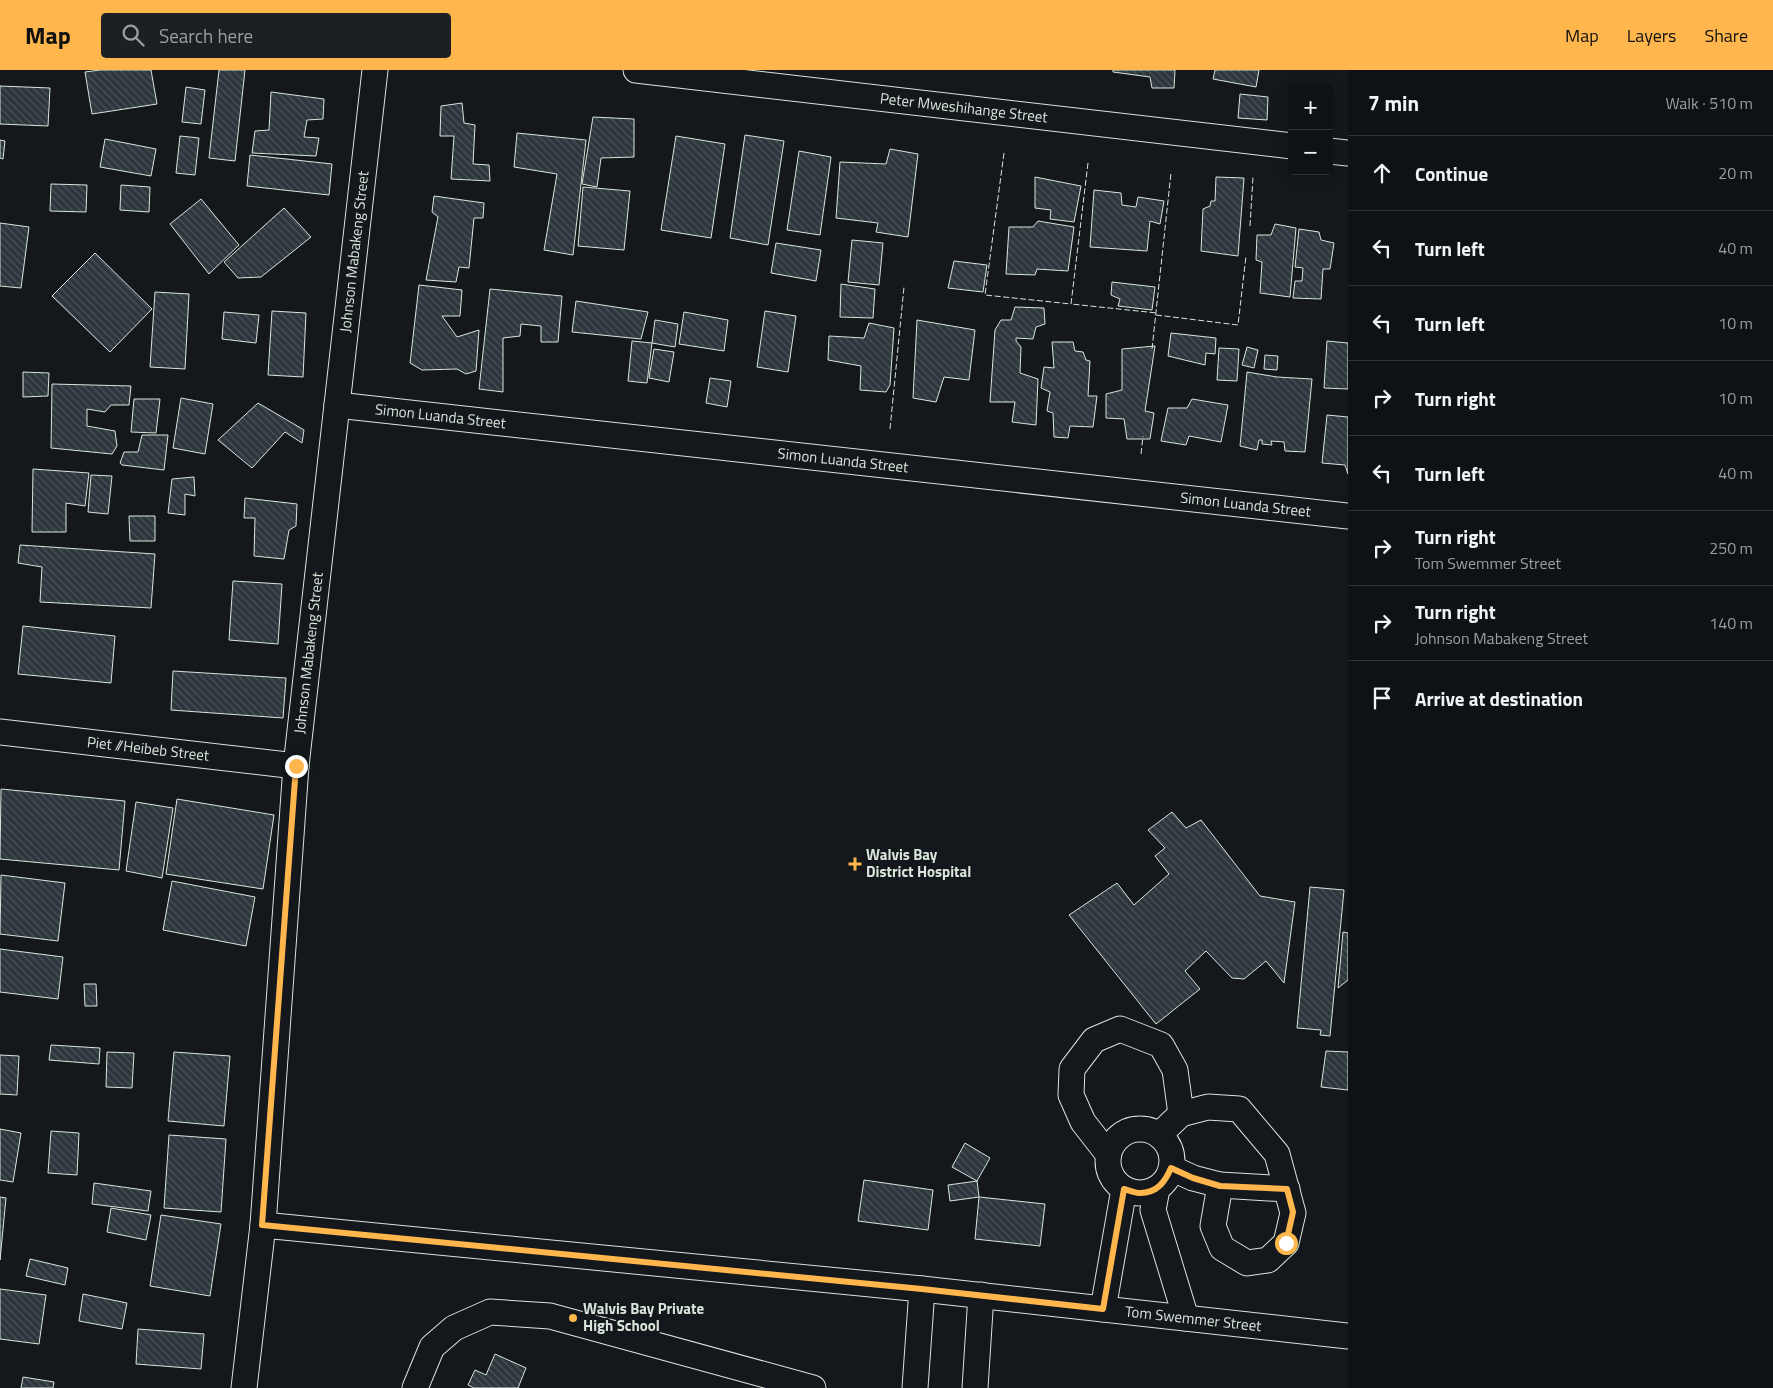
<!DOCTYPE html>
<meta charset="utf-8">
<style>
:root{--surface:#0f1215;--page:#1d2022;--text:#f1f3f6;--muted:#9b9ea0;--line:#2f3234;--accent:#ffb74d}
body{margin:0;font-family:"Titillium Web",sans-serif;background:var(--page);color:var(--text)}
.controls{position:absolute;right:15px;top:15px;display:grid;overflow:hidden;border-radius:5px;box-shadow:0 2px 12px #0003}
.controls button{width:45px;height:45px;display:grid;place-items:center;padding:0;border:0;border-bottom:1px solid var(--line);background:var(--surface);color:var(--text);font:25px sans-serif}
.stop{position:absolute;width:15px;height:15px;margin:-11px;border:4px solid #ffb74d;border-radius:50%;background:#fff}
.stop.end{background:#ffb74d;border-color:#fff;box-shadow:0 1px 5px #0008}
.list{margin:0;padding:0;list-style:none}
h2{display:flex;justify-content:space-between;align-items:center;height:65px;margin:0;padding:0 20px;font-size:21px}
h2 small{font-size:16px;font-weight:400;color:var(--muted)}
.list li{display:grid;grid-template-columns:32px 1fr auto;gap:15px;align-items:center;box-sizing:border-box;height:75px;padding:0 20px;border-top:1px solid var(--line)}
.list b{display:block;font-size:19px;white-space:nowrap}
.list p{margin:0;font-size:16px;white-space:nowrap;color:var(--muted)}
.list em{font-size:16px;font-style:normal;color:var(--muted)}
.icon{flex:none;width:28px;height:28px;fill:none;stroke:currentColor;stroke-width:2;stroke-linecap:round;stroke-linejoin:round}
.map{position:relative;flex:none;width:1348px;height:1318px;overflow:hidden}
header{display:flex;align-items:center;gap:30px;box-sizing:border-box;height:70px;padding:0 25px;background:var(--accent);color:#111}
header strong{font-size:24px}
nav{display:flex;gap:28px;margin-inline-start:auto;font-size:18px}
.search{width:350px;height:45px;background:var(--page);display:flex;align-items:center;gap:12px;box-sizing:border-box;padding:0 18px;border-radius:5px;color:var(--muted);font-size:19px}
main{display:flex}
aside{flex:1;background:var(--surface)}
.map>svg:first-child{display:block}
.building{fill:url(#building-back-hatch);stroke:#d8e6dc}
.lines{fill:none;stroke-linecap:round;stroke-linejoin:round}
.minor-casing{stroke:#d8e6dc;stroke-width:27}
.minor{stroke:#14181c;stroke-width:25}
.fence{stroke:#d8e6dc;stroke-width:1;stroke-dasharray:6 2.5;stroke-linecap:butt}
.route{stroke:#ffb74d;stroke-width:6}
.poi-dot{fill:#ffb74d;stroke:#14181c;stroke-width:2}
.labels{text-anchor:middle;stroke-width:4;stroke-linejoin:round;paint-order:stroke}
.street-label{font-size:15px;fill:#d8e6dc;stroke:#14181c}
.poi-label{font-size:15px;font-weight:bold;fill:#d8e6dc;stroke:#14181c;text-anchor:start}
</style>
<header>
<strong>Map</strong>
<div class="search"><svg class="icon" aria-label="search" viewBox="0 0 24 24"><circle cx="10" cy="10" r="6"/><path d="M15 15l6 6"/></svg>Search here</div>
<nav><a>Map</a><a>Layers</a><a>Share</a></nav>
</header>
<main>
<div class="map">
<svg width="1348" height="1318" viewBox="0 0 1348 1318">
<defs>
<pattern id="building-back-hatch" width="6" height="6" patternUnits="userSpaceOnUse" patternTransform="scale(1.25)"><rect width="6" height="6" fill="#2c363c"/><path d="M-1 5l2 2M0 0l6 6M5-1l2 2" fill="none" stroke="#4a5358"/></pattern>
</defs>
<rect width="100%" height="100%" fill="#14181c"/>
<path class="building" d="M 100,0 L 151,0 L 157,34 L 92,44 L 85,2 Z
M 219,0 L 245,0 L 235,91 L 209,88 Z
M 1113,0 L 1175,0 L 1174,18 L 1152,18 L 1150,7 L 1113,2 Z
M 1215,0 L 1259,0 L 1256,17 L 1213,9 Z
M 0,16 L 50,18 L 48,56 L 0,54 Z
M 186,17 L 205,20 L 201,54 L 182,52 Z
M 271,22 L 324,29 L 323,49 L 307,50 L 304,67 L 319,68 L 316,86 L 252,83 L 255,61 L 269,60 Z
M 1240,24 L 1268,27 L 1267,50 L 1238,48 Z
M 462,33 L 464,53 L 475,55 L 473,94 L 489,95 L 490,111 L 451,109 L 454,66 L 440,66 L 441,36 Z
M 593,47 L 634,49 L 634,87 L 601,88 L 597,117 L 582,114 Z
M 517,63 L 586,70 L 573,185 L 544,180 L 557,104 L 514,97 Z
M 745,65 L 784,71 L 768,175 L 730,168 Z
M 180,66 L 199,68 L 195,105 L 176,103 Z
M 676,66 L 725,74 L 711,168 L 661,160 Z
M 105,69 L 156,79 L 151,106 L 100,97 Z
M 0,70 L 5,71 L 3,89 L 0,88 Z
M 890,79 L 918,84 L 908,167 L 876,162 L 878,153 L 836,148 L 840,92 L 886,94 Z
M 799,81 L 831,87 L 820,165 L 787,160 Z
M 250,85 L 332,94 L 329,125 L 247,116 Z
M 1035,107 L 1081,116 L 1074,152 L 1050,149 L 1051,140 L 1035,138 Z
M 1216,107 L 1244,108 L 1238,186 L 1201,181 L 1203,139 L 1210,136 L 1211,131 L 1215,131 Z
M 51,114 L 87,115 L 86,142 L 50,141 Z
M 121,115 L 150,117 L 149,142 L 120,140 Z
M 583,117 L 630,121 L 624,180 L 578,176 Z
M 1094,120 L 1121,123 L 1122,135 L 1136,137 L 1138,127 L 1164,131 L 1160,154 L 1150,151 L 1147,181 L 1090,177 Z
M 434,126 L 484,133 L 483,148 L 474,148 L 469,198 L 459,197 L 456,212 L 426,210 L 438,147 L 432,142 Z
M 201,129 L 239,175 L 209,204 L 170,154 Z
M 284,138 L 311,167 L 261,207 L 238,208 L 224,192 Z
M 1038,151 L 1074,157 L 1068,201 L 1037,199 L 1035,205 L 1006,204 L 1009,157 L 1033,157 Z
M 0,153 L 29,157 L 21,218 L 0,216 Z
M 1275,154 L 1296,158 L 1290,227 L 1260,223 L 1262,192 L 1256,190 L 1257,165 L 1271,165 Z
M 1299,159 L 1319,162 L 1321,170 L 1334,173 L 1330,199 L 1323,199 L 1321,229 L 1293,228 L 1295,211 L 1302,211 L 1303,198 L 1295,197 Z
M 852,170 L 883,173 L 879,215 L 848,212 Z
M 776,173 L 821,180 L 816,211 L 771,203 Z
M 95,183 L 152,239 L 110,282 L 52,226 Z
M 954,191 L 987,195 L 983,222 L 948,218 Z
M 1112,212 L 1155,217 L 1152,240 L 1118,236 L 1120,229 L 1111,225 Z
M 841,214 L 875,219 L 873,248 L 840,247 Z
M 419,215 L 462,220 L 460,246 L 442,246 L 457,267 L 479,260 L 476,301 L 466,304 L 457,299 L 422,300 L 410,293 Z
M 490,219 L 562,226 L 558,272 L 541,272 L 541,256 L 521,254 L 520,266 L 503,268 L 503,322 L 479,319 Z
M 155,222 L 189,224 L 185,299 L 150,297 Z
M 576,231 L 648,242 L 641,269 L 572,262 Z
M 1015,237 L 1044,238 L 1045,254 L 1036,257 L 1033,269 L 1016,268 L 1016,271 L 1021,277 L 1020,303 L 1038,309 L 1036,355 L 1012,352 L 1015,332 L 990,332 L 995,260 L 1001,250 L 1011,250 Z
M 272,241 L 306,243 L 303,307 L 268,305 Z
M 765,241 L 796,246 L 788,302 L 757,297 Z
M 224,242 L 259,245 L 256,273 L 222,269 Z
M 684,242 L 728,250 L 724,281 L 679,274 Z
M 655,250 L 678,254 L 675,277 L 652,273 Z
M 917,250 L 975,260 L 969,310 L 944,307 L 936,332 L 913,328 Z
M 869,253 L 894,258 L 890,315 L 886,322 L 860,320 L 861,296 L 828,290 L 829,266 L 864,268 Z
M 1171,263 L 1216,268 L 1215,284 L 1206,283 L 1205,295 L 1168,286 Z
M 632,271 L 652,273 L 647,313 L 628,311 Z
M 1327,271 L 1348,273 L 1348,319 L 1324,318 Z
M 1052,272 L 1073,272 L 1075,281 L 1083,282 L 1086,290 L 1090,291 L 1088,326 L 1097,326 L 1093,357 L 1070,356 L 1068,368 L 1054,367 L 1053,343 L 1047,341 L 1050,322 L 1041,318 L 1044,297 L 1054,298 Z
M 1155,276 L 1145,341 L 1154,343 L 1150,369 L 1127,369 L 1124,349 L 1106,348 L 1106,324 L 1122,320 L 1122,279 Z
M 1247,277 L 1258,280 L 1254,298 L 1242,295 Z
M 1219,278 L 1239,279 L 1237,311 L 1217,310 Z
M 654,279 L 674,282 L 669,312 L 649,308 Z
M 1265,285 L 1278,286 L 1277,300 L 1264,299 Z
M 23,302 L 49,303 L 48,326 L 23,327 Z
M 1247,302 L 1277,307 L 1312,309 L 1305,382 L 1285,381 L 1284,372 L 1271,371 L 1272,375 L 1262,374 L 1262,370 L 1259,370 L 1257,380 L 1240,376 Z
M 710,308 L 731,311 L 727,337 L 706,333 Z
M 52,314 L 131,316 L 129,335 L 111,335 L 105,342 L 87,339 L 87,356 L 115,361 L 117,376 L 112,384 L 51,378 Z
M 181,328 L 213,334 L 205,384 L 173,378 Z
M 134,329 L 160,329 L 156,363 L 131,362 Z
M 1192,329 L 1228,335 L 1221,372 L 1189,366 L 1186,375 L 1161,371 L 1168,338 L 1187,338 Z
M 258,333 L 304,360 L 302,373 L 285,362 L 252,398 L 218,370 Z
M 1327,345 L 1348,347 L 1348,404 L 1345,395 L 1322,393 Z
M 142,365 L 168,365 L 164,400 L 122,395 L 120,393 L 124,382 L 138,382 Z
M 33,399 L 89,403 L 85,436 L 66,433 L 66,462 L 32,462 Z
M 91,405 L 112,406 L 108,444 L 88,442 Z
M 194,407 L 195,426 L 185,424 L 185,445 L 168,443 L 172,409 Z
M 245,428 L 297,434 L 296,456 L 289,460 L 284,489 L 254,486 L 255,448 L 244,448 Z
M 129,446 L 155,446 L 155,471 L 130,471 Z
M 20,475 L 155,484 L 151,538 L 40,532 L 42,497 L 18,493 Z
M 233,511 L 282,514 L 278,574 L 229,570 Z
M 23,556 L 115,566 L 111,613 L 18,604 Z
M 173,601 L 286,608 L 283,648 L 171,640 Z
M 1,719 L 125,731 L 119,800 L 0,789 Z
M 177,729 L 274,745 L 263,819 L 166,804 Z
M 136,732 L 173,738 L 162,808 L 126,801 Z
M 1172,742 L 1186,758 L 1201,750 L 1260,826 L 1295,832 L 1284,913 L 1266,891 L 1244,909 L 1232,908 L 1206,881 L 1185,901 L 1200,919 L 1156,954 L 1069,845 L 1117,813 L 1134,835 L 1169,804 L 1155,786 L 1165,778 L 1148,760 Z
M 1,805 L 65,813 L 58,871 L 0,864 Z
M 172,811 L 255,827 L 246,876 L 163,860 Z
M 1310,817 L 1344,820 L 1330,966 L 1320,965 L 1321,960 L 1297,958 Z
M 1343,862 L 1348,863 L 1348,910 L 1338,918 Z
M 0,879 L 63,887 L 58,929 L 0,922 Z
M 84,914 L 96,914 L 97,936 L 85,936 Z
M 51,975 L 100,978 L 99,994 L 49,990 Z
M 1326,981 L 1348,982 L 1348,1020 L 1321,1017 Z
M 107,982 L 134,983 L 132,1018 L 106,1017 Z
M 174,982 L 230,986 L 224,1056 L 168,1051 Z
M 0,985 L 19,986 L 17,1025 L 0,1024 Z
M 0,1059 L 21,1063 L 13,1112 L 0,1110 Z
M 51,1061 L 79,1063 L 77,1105 L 48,1103 Z
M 169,1065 L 226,1069 L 221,1142 L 164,1138 Z
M 965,1073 L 990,1088 L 977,1111 L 952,1097 Z
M 864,1110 L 933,1120 L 928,1160 L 858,1151 Z
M 977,1111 L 979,1127 L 950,1131 L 948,1115 Z
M 94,1113 L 151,1121 L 148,1141 L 92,1134 Z
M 0,1127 L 6,1128 L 0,1190 Z
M 979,1127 L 1045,1134 L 1040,1176 L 975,1169 Z
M 111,1138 L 151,1145 L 146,1170 L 107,1162 Z
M 161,1145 L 221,1154 L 210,1226 L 150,1216 Z
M 30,1189 L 68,1198 L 65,1215 L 26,1206 Z
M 0,1219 L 46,1225 L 39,1274 L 0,1269 Z
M 83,1224 L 127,1233 L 122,1259 L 79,1251 Z
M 138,1259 L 204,1264 L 201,1299 L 136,1294 Z
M 495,1284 L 526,1298 L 518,1318 L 474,1318 L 468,1315 L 475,1300 L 486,1305 Z
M 23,1307 L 54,1312 L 53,1318 L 21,1318 Z"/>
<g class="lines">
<defs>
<g id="minor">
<path id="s1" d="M 636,0 L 1292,76"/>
<path d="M 1329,81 L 1348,83"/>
<path id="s2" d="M 337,335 L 1348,446"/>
<path id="s3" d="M 0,662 L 296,696"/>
<circle cx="1140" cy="1091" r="32"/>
<path d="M 1159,1065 L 1181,1044 L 1208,1037 L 1239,1039 L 1277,1084 L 1293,1143 L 1286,1173 L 1268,1190 L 1247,1193 L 1222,1178 L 1213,1156 L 1220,1115"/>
<path d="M 1108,1084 L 1083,1052 L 1071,1025 L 1072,999 L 1094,970 L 1120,959 L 1161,975 L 1175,1000 L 1181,1044"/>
<path d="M 1171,1098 L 1193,1108 L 1220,1115 L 1287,1119"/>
<path d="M 1157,1119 L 1153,1140 L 1186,1248"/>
<path id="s4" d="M 263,1155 L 922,1219 L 1348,1266"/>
<path d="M 1103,1239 L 1124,1119"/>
<path id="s5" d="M 244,1318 L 263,1155 L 296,696 L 375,0"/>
<path d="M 415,1318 L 432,1277 L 454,1258 L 490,1242 L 550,1246 L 813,1318"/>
<path d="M 915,1318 L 922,1219"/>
<path d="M 975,1318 L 981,1225"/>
</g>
</defs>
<use href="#minor" class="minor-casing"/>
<use href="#minor" class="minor"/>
<path class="fence" d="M 1004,83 L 985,225 L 1071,234
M 1088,93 L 1071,234 L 1157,243
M 1250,156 L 1253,107
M 1156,245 L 1238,255 L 1246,186
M 1152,279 L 1171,103
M 890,359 L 904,217
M 1141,384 L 1143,366"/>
</g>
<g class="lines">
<path class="route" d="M 296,696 L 262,1155 L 922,1219 L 1103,1239 L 1124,1119 C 1128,1120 1135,1123 1140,1123 C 1157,1123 1165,1112 1171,1098 L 1193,1108 L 1220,1116 L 1287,1119 L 1293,1142 L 1286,1173"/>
</g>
<g class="poi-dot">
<path d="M852.5 786.5h5v5h5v5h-5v5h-5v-5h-5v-5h5z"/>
<circle cx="573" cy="1248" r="5"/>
</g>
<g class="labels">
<g class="street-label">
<text dy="5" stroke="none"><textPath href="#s1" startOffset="330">Peter Mweshihange Street</textPath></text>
<text dy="5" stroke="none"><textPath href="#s5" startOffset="1142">Johnson Mabakeng Street</textPath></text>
<text dy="5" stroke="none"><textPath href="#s2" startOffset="104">Simon Luanda Street</textPath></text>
<text dy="5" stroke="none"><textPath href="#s2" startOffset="509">Simon Luanda Street</textPath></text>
<text dy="5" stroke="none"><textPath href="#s2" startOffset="914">Simon Luanda Street</textPath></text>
<text dy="5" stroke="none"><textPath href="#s5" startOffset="738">Johnson Mabakeng Street</textPath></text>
<text dy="5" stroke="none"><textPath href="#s3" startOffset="149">Piet //Heibeb Street</textPath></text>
<text dy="5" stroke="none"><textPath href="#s4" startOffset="935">Tom Swemmer Street</textPath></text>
</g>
<g class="poi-label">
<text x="866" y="790">Walvis Bay<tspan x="866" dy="17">District Hospital</tspan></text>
<text x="583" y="1244">Walvis Bay Private<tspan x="583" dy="17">High School</tspan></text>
</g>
</g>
</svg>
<div class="controls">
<button>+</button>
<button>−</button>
</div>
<div class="stop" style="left:1286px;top:1173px"></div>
<div class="stop end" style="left:296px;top:696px"></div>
</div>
<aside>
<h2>7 min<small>Walk · 510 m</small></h2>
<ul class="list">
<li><svg class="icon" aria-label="ahead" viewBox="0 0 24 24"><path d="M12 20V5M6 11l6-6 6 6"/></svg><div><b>Continue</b></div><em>20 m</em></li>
<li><svg class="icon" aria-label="left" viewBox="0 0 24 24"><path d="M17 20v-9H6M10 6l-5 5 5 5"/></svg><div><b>Turn left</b></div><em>40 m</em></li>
<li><svg class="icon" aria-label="left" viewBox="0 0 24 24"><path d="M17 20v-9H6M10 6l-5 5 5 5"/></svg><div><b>Turn left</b></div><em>10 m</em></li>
<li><svg class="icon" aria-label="right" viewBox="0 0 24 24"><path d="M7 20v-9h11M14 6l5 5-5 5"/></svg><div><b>Turn right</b></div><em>10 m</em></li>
<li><svg class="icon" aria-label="left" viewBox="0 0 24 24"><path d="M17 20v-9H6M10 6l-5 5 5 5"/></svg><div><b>Turn left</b></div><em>40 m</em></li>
<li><svg class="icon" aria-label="right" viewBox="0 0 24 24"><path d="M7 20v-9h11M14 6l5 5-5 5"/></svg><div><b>Turn right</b><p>Tom Swemmer Street</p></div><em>250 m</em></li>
<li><svg class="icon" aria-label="right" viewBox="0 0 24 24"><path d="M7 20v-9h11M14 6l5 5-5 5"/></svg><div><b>Turn right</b><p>Johnson Mabakeng Street</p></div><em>140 m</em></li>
<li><svg class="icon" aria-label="arrive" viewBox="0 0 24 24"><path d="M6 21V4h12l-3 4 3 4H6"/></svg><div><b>Arrive at destination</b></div></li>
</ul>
</aside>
</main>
